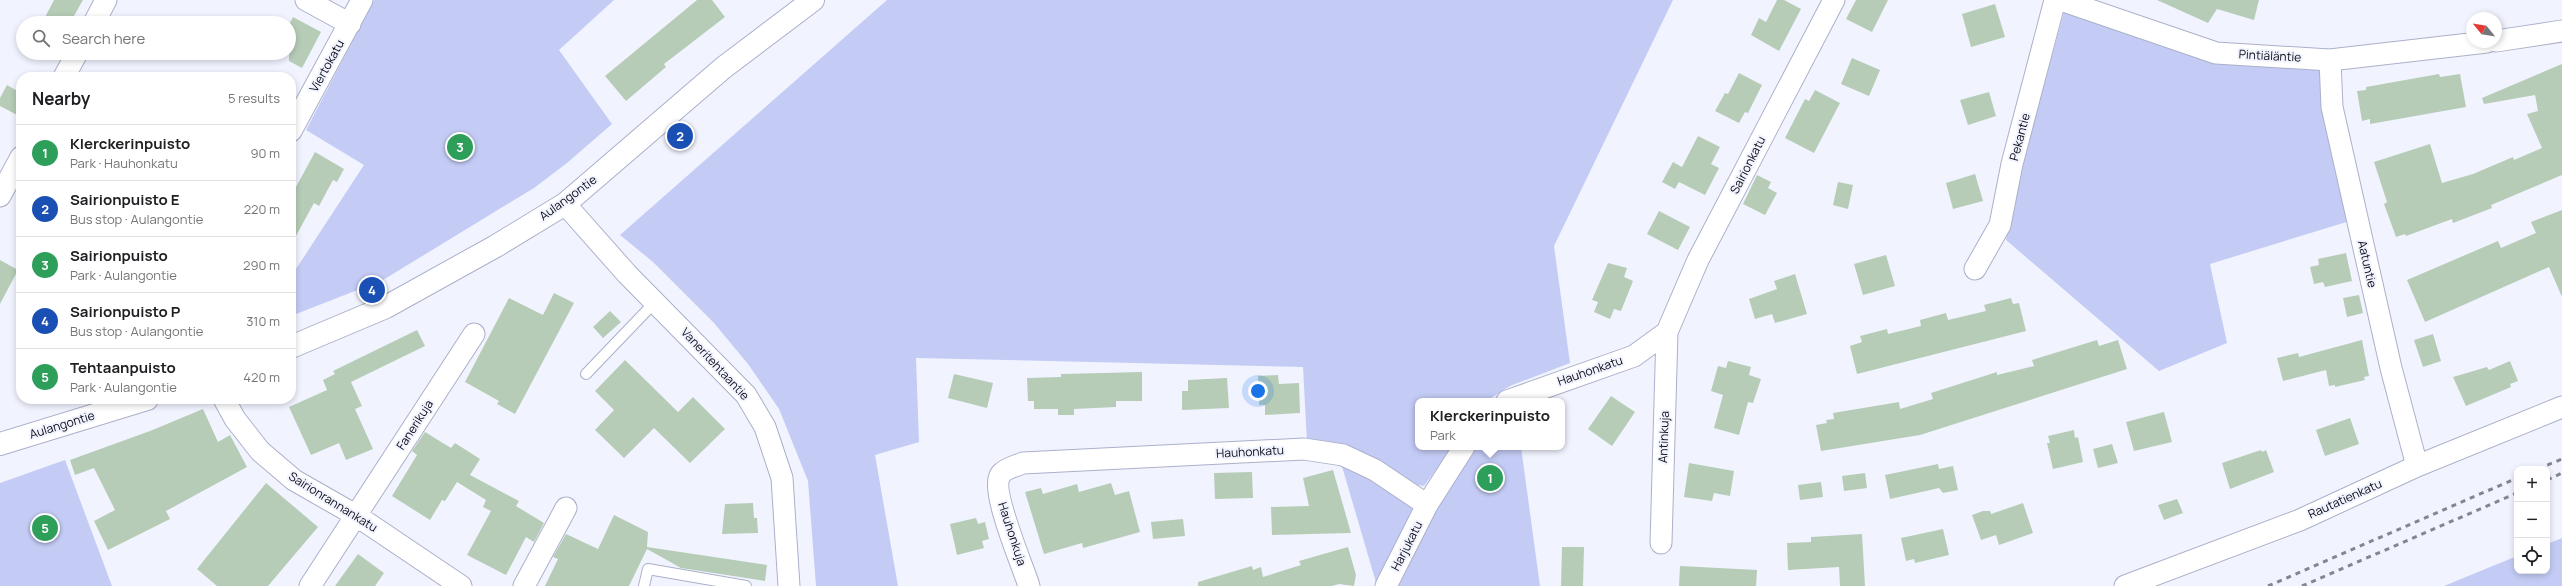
<!DOCTYPE html>
<meta charset="utf-8">
<style>
:root{--surface:#fff;--page:#f6f6f6;--text:#202124;--muted:#757577;--line:#e0e0e0;--accent:#0f766e}
body{margin:0;font-family:Manrope,sans-serif;background:var(--page);color:var(--text)}
.controls{position:absolute;right:12px;bottom:12px;display:grid;overflow:hidden;border-radius:8px;box-shadow:0 2px 6px #0003}
.controls button{width:36px;height:36px;display:grid;place-items:center;padding:0;border:0;border-bottom:1px solid var(--line);background:var(--surface);color:var(--text);font:20px sans-serif}
.compass{position:absolute;left:2466px;top:12px;width:36px;height:36px;border-radius:50%;background:var(--surface);box-shadow:0 2px 6px #0003;rotate:300deg}
.you{position:absolute;left:1258px;top:391px;width:14px;height:14px;margin:-10px;border:3px solid #fff;border-radius:50%;background:#1a73e8;box-shadow:0 0 0 6px #1a73e833}
.badge{display:grid;place-items:center;width:26px;height:26px;border-radius:50%;background:var(--accent);color:#fff;font-size:13px;font-weight:700}
.pin{position:absolute;translate:-50% -50%;border:2px solid #fff;box-shadow:0 1px 4px #0006}
.popup{position:absolute;left:1415px;top:398px;width:150px;height:52px;box-sizing:border-box;display:grid;place-content:center;border-radius:8px;background:var(--surface);filter:drop-shadow(0 1px 3px #0005);font-size:13px;white-space:nowrap;color:var(--muted)}
.popup b{font-size:15px;color:var(--text)}
.popup::after{content:'';position:absolute;left:50%;top:100%;margin-left:-8px;border:8px solid transparent;border-top-color:var(--surface)}
.list{margin:0;padding:0;list-style:none}
h2{display:flex;justify-content:space-between;align-items:center;height:52px;margin:0;padding:0 16px;font-size:17px}
h2 small{font-size:13px;font-weight:400;color:var(--muted)}
.list li{display:grid;grid-template-columns:26px 1fr auto;gap:12px;align-items:center;box-sizing:border-box;height:56px;padding:0 16px;border-top:1px solid var(--line)}
.list b{display:block;font-size:15px;white-space:nowrap}
.list p{margin:0;font-size:13px;white-space:nowrap;color:var(--muted)}
.list em{font-size:13px;font-style:normal;color:var(--muted)}
.icon{flex:none;width:22px;height:22px;fill:none;stroke:currentColor;stroke-width:2;stroke-linecap:round;stroke-linejoin:round}
.map{position:relative;flex:none;width:2562px;height:586px;overflow:hidden}
.search{position:absolute;background:var(--surface);box-shadow:0 2px 6px #0003;left:16px;top:16px;width:280px;height:44px;display:flex;align-items:center;gap:10px;box-sizing:border-box;padding:0 14px;border-radius:22px;color:var(--muted);font-size:15px}
.panel{position:absolute;background:var(--surface);box-shadow:0 2px 6px #0003;left:16px;top:72px;width:280px;height:332px;border-radius:16px}
.map>svg:first-child{display:block}
.green{fill:#c4ccf6}
.building{fill:#b6ccb7}
.lines{fill:none;stroke-linecap:round;stroke-linejoin:round}
.lane-casing{stroke:#abb0ca;stroke-width:12}
.street-casing{stroke:#abb0ca;stroke-width:23}
.secondary-casing{stroke:#abb0ca;stroke-width:24}
.lane{stroke:#fff;stroke-width:10}
.street{stroke:#fff;stroke-width:21}
.secondary{stroke:#fff;stroke-width:22}
.rail{stroke:#83858f;stroke-width:3;stroke-dasharray:5 5;stroke-linecap:butt}
.labels{text-anchor:middle;stroke-width:4;stroke-linejoin:round;paint-order:stroke}
.street-label{font-size:12px;fill:#0a0b14;stroke:#f1f4ff}
</style>
<div class="map">
<svg width="2562" height="586" viewBox="0 0 2562 586">
<rect width="100%" height="100%" fill="#f1f4ff"/>
<path class="green" d="M 374,0 L 614,0 L 559,50 L 612,124 L 567,163 L 534,188 L 383,280 L 291,316 L 291,271 L 294,272 L 364,165 L 306,130 Z
M 887,0 L 1673,0 L 1554,246 L 1570,363 L 1510,386 L 1486,401 L 1418,401 L 1418,447 L 1453,447 L 1424,486 L 1410,484 L 1307,443 L 1303,367 L 916,358 L 919,442 L 875,455 L 898,586 L 816,586 L 808,481 L 779,409 L 748,364 L 714,323 L 653,262 L 620,235 Z
M 2064,12 L 2214,61 L 2323,67 L 2353,220 L 2210,264 L 2227,343 L 2159,371 L 2006,240 L 2009,214 Z
M 1475,447 L 1521,447 L 1540,586 L 1393,586 L 1435,508 Z
M 65,460 L 112,586 L 0,586 L 0,483 Z
M 1341,463 L 1366,473 L 1413,503 L 1410,519 L 1377,586 Z
M 2562,538 L 2562,586 L 2444,586 L 2517,556 L 2517,571 L 2547,571 L 2547,544 Z"/>
<path class="building" d="M 54,0 L 83,0 L 70,23 L 42,23 Z
M 697,0 L 712,0 L 725,17 L 664,64 L 666,67 L 626,101 L 605,76 Z
M 1777,0 L 1784,0 L 1801,9 L 1779,51 L 1751,35 L 1759,18 L 1766,22 Z
M 1856,0 L 1888,0 L 1872,32 L 1846,19 Z
M 2157,0 L 2259,0 L 2254,20 L 2217,9 L 2208,23 Z
M 1995,4 L 2005,37 L 1971,47 L 1962,14 Z
M 293,17 L 321,32 L 302,68 L 289,61 L 289,25 Z
M 1852,58 L 1880,70 L 1869,96 L 1841,84 Z
M 2562,64 L 2562,175 L 2491,205 L 2492,208 L 2453,223 L 2452,219 L 2406,236 L 2405,234 L 2396,237 L 2384,204 L 2387,202 L 2374,162 L 2430,144 L 2442,183 L 2473,174 L 2513,157 L 2514,160 L 2542,148 L 2527,114 L 2538,111 L 2535,95 L 2484,104 L 2482,98 Z
M 1739,73 L 1762,85 L 1748,113 L 1745,112 L 1739,123 L 1715,111 L 1725,93 L 1728,94 Z
M 2439,74 L 2440,77 L 2460,74 L 2466,107 L 2370,124 L 2370,119 L 2362,121 L 2357,91 L 2366,90 L 2366,87 Z
M 7,85 L 21,93 L 21,117 L 0,106 L 0,98 Z
M 1815,90 L 1840,103 L 1814,153 L 1785,138 L 1805,99 L 1809,101 Z
M 1989,92 L 1996,116 L 1968,125 L 1960,100 Z
M 1698,136 L 1720,147 L 1711,164 L 1719,168 L 1705,195 L 1679,182 L 1675,189 L 1662,182 L 1673,162 L 1682,167 Z
M 315,152 L 344,169 L 337,182 L 333,180 L 319,206 L 314,203 L 291,245 L 291,196 Z
M 1975,174 L 1983,201 L 1953,209 L 1946,183 Z
M 1757,175 L 1771,182 L 1768,188 L 1777,193 L 1765,215 L 1743,204 Z
M 1838,182 L 1853,185 L 1848,209 L 1833,205 Z
M 2562,210 L 2562,297 L 2549,267 L 2425,322 L 2407,280 L 2498,241 L 2501,248 L 2536,233 L 2531,222 Z
M 1659,211 L 1690,227 L 1678,250 L 1647,234 Z
M 2346,253 L 2352,281 L 2325,287 L 2323,282 L 2314,284 L 2310,267 L 2319,265 L 2318,259 Z
M 1886,255 L 1895,286 L 1863,295 L 1854,264 Z
M 0,260 L 18,270 L 0,304 Z
M 1608,263 L 1627,268 L 1624,277 L 1633,281 L 1621,311 L 1614,309 L 1610,319 L 1594,312 L 1598,302 L 1592,300 Z
M 1795,274 L 1807,314 L 1775,323 L 1772,314 L 1755,319 L 1749,299 L 1777,289 L 1774,281 Z
M 554,293 L 574,303 L 515,414 L 497,404 L 499,401 L 465,382 L 509,298 L 543,315 Z
M 2359,295 L 2363,313 L 2347,317 L 2343,298 Z
M 2011,298 L 2013,304 L 2019,303 L 2026,331 L 1857,374 L 1850,346 L 1862,342 L 1860,336 L 1887,329 L 1888,334 L 1921,326 L 1920,320 L 1946,313 L 1948,320 L 1986,311 L 1984,305 Z
M 610,311 L 621,322 L 603,338 L 593,327 Z
M 417,330 L 425,346 L 351,382 L 362,406 L 355,409 L 373,449 L 346,460 L 339,443 L 311,455 L 289,407 L 327,390 L 323,380 L 335,374 L 333,371 Z
M 2433,334 L 2441,361 L 2423,367 L 2414,340 Z
M 2097,340 L 2099,346 L 2118,340 L 2127,369 L 1920,435 L 1821,451 L 1816,425 L 1827,423 L 1826,420 L 1834,419 L 1833,413 L 1899,402 L 1900,409 L 1933,399 L 1931,393 L 1997,372 L 1997,375 L 2034,366 L 2032,360 Z
M 2362,340 L 2369,376 L 2364,377 L 2365,380 L 2335,387 L 2335,385 L 2329,386 L 2326,370 L 2283,381 L 2277,358 L 2298,353 L 2299,357 Z
M 625,360 L 678,412 L 693,397 L 725,429 L 690,463 L 654,428 L 624,458 L 595,430 L 614,410 L 595,391 Z
M 1728,361 L 1751,367 L 1749,375 L 1761,379 L 1753,403 L 1748,402 L 1739,435 L 1714,428 L 1723,395 L 1711,391 L 1718,366 L 1726,368 Z
M 2510,361 L 2518,381 L 2510,384 L 2511,387 L 2466,406 L 2453,377 L 2487,367 L 2489,370 Z
M 1142,372 L 1142,401 L 1116,401 L 1116,407 L 1074,409 L 1074,415 L 1058,415 L 1058,409 L 1034,409 L 1034,401 L 1028,401 L 1027,378 L 1061,377 L 1061,374 Z
M 954,374 L 993,383 L 987,408 L 948,398 Z
M 1278,375 L 1279,384 L 1299,383 L 1300,413 L 1265,415 L 1265,405 L 1259,405 L 1258,376 Z
M 1227,378 L 1229,408 L 1182,410 L 1182,391 L 1188,391 L 1188,380 Z
M 1611,396 L 1635,412 L 1612,446 L 1588,429 Z
M 203,409 L 218,442 L 230,435 L 247,467 L 166,511 L 170,519 L 108,550 L 94,521 L 115,510 L 94,468 L 75,475 L 70,460 L 150,431 Z
M 2164,412 L 2172,442 L 2134,451 L 2126,422 Z
M 2350,418 L 2359,444 L 2325,456 L 2316,430 Z
M 2074,430 L 2075,438 L 2078,437 L 2083,462 L 2053,469 L 2047,443 L 2050,443 L 2048,436 Z
M 425,432 L 451,448 L 455,443 L 480,459 L 470,475 L 519,501 L 516,506 L 544,523 L 534,542 L 526,537 L 506,575 L 467,555 L 491,511 L 483,507 L 486,500 L 457,482 L 445,501 L 442,500 L 430,520 L 392,496 L 417,455 L 412,451 Z
M 2112,444 L 2118,463 L 2098,468 L 2093,449 Z
M 2261,450 L 2262,452 L 2266,450 L 2274,472 L 2230,489 L 2222,463 Z
M 1689,463 L 1734,471 L 1730,496 L 1714,493 L 1712,501 L 1684,497 Z
M 1938,464 L 1939,469 L 1953,466 L 1958,490 L 1943,493 L 1939,488 L 1890,499 L 1885,475 Z
M 1333,470 L 1351,533 L 1272,535 L 1271,507 L 1309,506 L 1303,478 Z
M 1252,472 L 1253,498 L 1215,499 L 1214,473 Z
M 1865,473 L 1867,488 L 1844,491 L 1842,476 Z
M 1821,482 L 1823,497 L 1800,500 L 1798,485 Z
M 266,483 L 318,527 L 268,586 L 217,586 L 197,569 Z
M 1111,483 L 1115,495 L 1129,491 L 1140,532 L 1083,548 L 1082,543 L 1044,554 L 1025,492 L 1041,488 L 1043,494 L 1077,484 L 1079,492 Z
M 2177,499 L 2183,513 L 2164,520 L 2158,505 Z
M 753,503 L 754,518 L 757,518 L 758,533 L 722,534 L 725,504 Z
M 2023,503 L 2033,533 L 1999,545 L 1996,535 L 1981,540 L 1972,515 L 1983,511 L 1990,511 L 1991,514 Z
M 614,515 L 648,532 L 647,547 L 767,565 L 765,581 L 681,568 L 647,549 L 629,586 L 545,586 L 558,559 L 553,557 L 566,534 L 598,549 Z
M 976,518 L 978,524 L 985,522 L 989,539 L 982,541 L 984,548 L 957,555 L 950,524 Z
M 1183,519 L 1185,536 L 1153,539 L 1151,522 Z
M 1943,529 L 1949,555 L 1915,563 L 1914,559 L 1906,561 L 1901,538 Z
M 1862,534 L 1865,586 L 1840,586 L 1839,567 L 1788,570 L 1787,543 L 1811,542 L 1811,537 Z
M 1348,547 L 1356,575 L 1354,586 L 1339,584 L 1332,586 L 1198,586 L 1198,582 L 1252,566 L 1253,570 L 1261,567 L 1263,577 L 1301,565 L 1299,561 Z
M 1562,547 L 1584,547 L 1583,586 L 1561,586 Z
M 358,554 L 384,573 L 375,586 L 335,586 Z
M 1680,566 L 1757,570 L 1756,586 L 1679,586 Z"/>
<g class="lines">
<defs>
<path id="lane" d="M 586,374 L 655,302
M 644,586 L 648,569 L 746,586"/>
<path id="street" d="M 306,0 L 350,24
M 2061,0 L 2216,53 L 2330,60 L 2487,42
M 94,23 L 106,0
M 2496,41 L 2562,31
M 2330,60 L 2332,107 L 2391,368 L 2417,466
M 64,77 L 77,53
M 291,131 L 362,0
M 0,196 L 21,157
M 565,204 L 627,274 L 746,395 L 765,427 L 782,478 L 789,586
M 1975,269 L 2000,225 L 2012,164 L 2055,0
M 224,399 L 235,419 L 260,451 L 294,480 L 357,516 L 461,586
M 1507,401 L 1634,356 L 1667,332
M 1661,543 L 1667,332 L 1698,260 L 1834,0
M 310,586 L 474,334
M 524,586 L 566,508
M 1029,586 C 1023,566 989,489 1001,474 C 1006,468 1016,466 1023,463 L 1304,449 L 1343,455 L 1375,470 L 1427,505 L 1464,447
M 1386,586 L 1427,505
M 2125,586 L 2300,520 L 2417,466 L 2562,407"/>
<path id="secondary" d="M 291,347 L 386,307 L 496,246 L 565,204 L 723,68 L 813,0
M 0,444 L 147,399"/>
</defs>
<use href="#lane" class="lane-casing"/>
<use href="#street" class="street-casing"/>
<use href="#secondary" class="secondary-casing"/>
<use href="#lane" class="lane"/>
<use href="#street" class="street"/>
<use href="#secondary" class="secondary"/>
<path class="rail" d="M 2538,469 L 2562,459
M 2547,480 L 2562,473
M 2268,586 L 2517,478
M 2302,586 L 2517,493"/>
</g>
<g class="labels">
<g class="street-label">
<text transform="translate(2270 56) rotate(3)" y="4">Pintiäläntie</text>
<text transform="translate(327 66) rotate(-61)" y="4">Viertokatu</text>
<text transform="translate(2020 137) rotate(-75)" y="4">Pekantie</text>
<text transform="translate(1748 165) rotate(-63)" y="4">Sairionkatu</text>
<text transform="translate(568 198) rotate(-36)" y="4">Aulangontie</text>
<text transform="translate(2367 264) rotate(77)" y="4">Aatuntie</text>
<text transform="translate(715 364) rotate(47)" y="4">Vaneritehtaantie</text>
<text transform="translate(1590 371) rotate(-19)" y="4">Hauhonkatu</text>
<text transform="translate(62 425) rotate(-17)" y="4">Aulangontie</text>
<text transform="translate(415 425) rotate(-57)" y="4">Fanerikuja</text>
<text transform="translate(1664 437) rotate(-88)" y="4">Antinkuja</text>
<text transform="translate(1250 452) rotate(-3)" y="4">Hauhonkatu</text>
<text transform="translate(2345 499) rotate(-24)" y="4">Rautatienkatu</text>
<text transform="translate(333 502) rotate(32)" y="4">Sairionrannankatu</text>
<text transform="translate(1012 534) rotate(72)" y="4">Hauhonkuja</text>
<text transform="translate(1407 546) rotate(-63)" y="4">Harjukatu</text>
</g>
</g>
</svg>
<div class="controls">
<button>+</button>
<button>−</button>
<button><svg class="icon" aria-label="locate" viewBox="0 0 24 24"><circle cx="12" cy="12" r="6"/><path d="M12 2v4M12 18v4M2 12h4M18 12h4"/></svg></button>
</div>
<svg class="compass" viewBox="-18 -18 36 36"><path d="M0-13l5 13h-10z" fill="#e53935"/><path d="M0 13l5-13h-10z" fill="#757577"/></svg>
<div class="you"></div>
<div class="pin badge" style="left:1490px;top:478px;background:#2e9e5b">1</div>
<div class="popup"><b>Klerckerinpuisto</b>Park</div>
<div class="pin badge" style="left:680px;top:136px;background:#1a4fb4">2</div>
<div class="pin badge" style="left:460px;top:147px;background:#2e9e5b">3</div>
<div class="pin badge" style="left:372px;top:290px;background:#1a4fb4">4</div>
<div class="pin badge" style="left:45px;top:528px;background:#2e9e5b">5</div>
<div class="search"><svg class="icon" aria-label="search" viewBox="0 0 24 24"><circle cx="10" cy="10" r="6"/><path d="M15 15l6 6"/></svg>Search here</div>
<section class="panel">
<h2>Nearby<small>5 results</small></h2>
<ul class="list">
<li><span class="badge" style="background:#2e9e5b">1</span><div><b>Klerckerinpuisto</b><p>Park · Hauhonkatu</p></div><em>90 m</em></li>
<li><span class="badge" style="background:#1a4fb4">2</span><div><b>Sairionpuisto E</b><p>Bus stop · Aulangontie</p></div><em>220 m</em></li>
<li><span class="badge" style="background:#2e9e5b">3</span><div><b>Sairionpuisto</b><p>Park · Aulangontie</p></div><em>290 m</em></li>
<li><span class="badge" style="background:#1a4fb4">4</span><div><b>Sairionpuisto P</b><p>Bus stop · Aulangontie</p></div><em>310 m</em></li>
<li><span class="badge" style="background:#2e9e5b">5</span><div><b>Tehtaanpuisto</b><p>Park · Aulangontie</p></div><em>420 m</em></li>
</ul>
</section>
</div>
